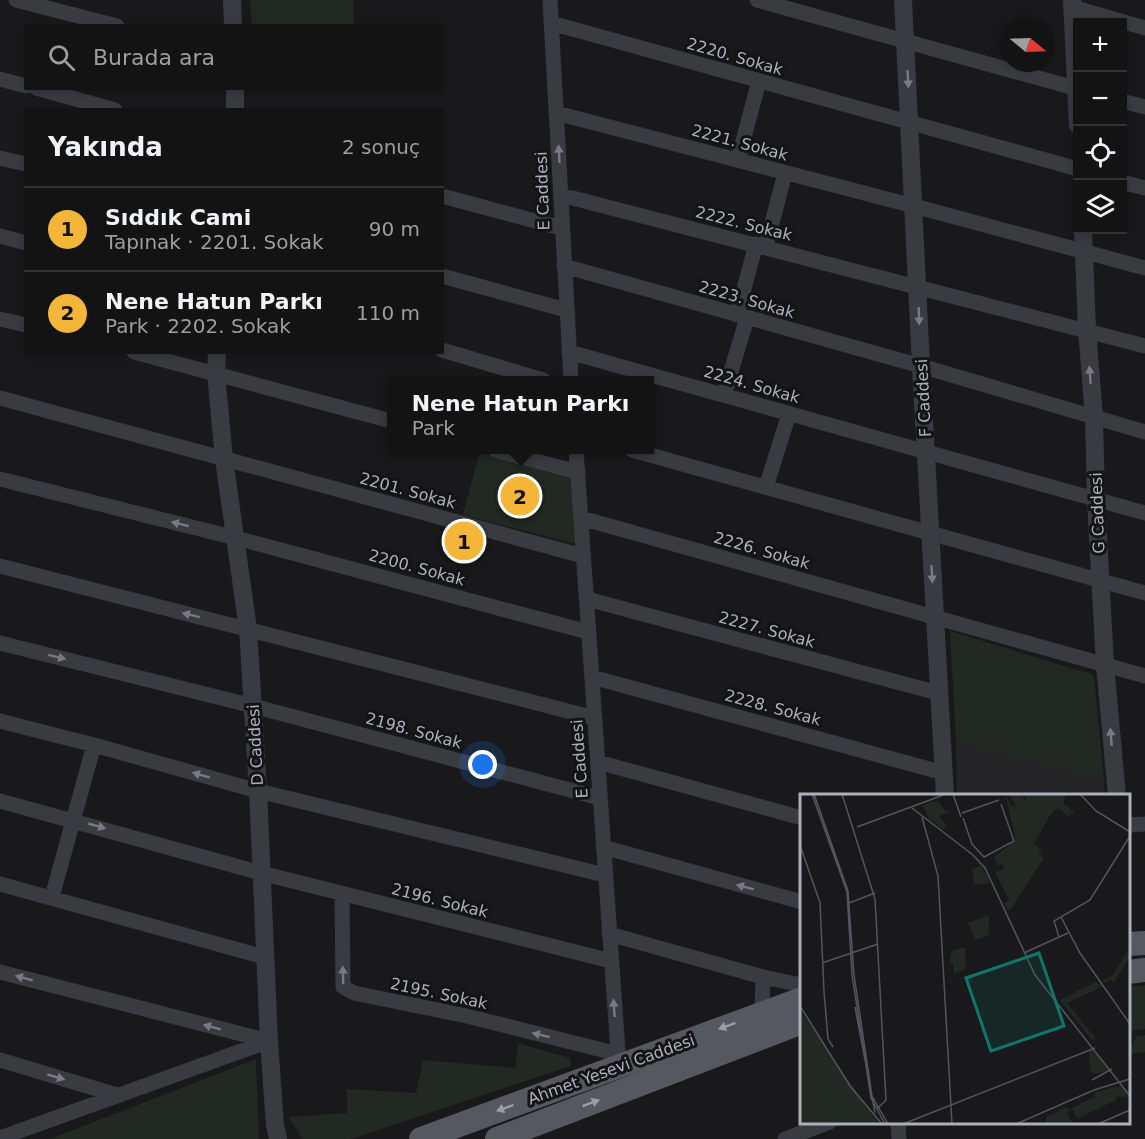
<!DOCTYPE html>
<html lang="tr">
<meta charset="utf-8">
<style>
:root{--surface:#131314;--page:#202022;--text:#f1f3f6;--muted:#9d9ea0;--line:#323234;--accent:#f3b639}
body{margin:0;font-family:"DejaVu Sans",sans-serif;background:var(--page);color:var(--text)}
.controls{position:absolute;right:18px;top:18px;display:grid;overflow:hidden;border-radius:0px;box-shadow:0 3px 9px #0003}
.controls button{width:54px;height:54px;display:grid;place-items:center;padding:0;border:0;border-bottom:2px solid var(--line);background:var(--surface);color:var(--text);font:30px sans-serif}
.compass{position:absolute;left:1001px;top:18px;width:54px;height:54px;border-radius:50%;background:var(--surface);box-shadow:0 3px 9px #0003;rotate:109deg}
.you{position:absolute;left:483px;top:765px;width:21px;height:21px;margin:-15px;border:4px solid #fff;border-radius:50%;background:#1a73e8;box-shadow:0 0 0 9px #1a73e833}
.badge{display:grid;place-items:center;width:39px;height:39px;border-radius:50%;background:var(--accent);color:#111;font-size:20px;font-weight:700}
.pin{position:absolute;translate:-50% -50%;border:3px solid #fff;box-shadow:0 2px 6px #0006}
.popup{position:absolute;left:387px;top:376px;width:267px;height:78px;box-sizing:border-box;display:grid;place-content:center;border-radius:0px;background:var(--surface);filter:drop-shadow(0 2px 4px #0005);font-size:20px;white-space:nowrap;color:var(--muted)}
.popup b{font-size:22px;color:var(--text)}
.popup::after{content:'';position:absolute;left:50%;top:100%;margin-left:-12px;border:12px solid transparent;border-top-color:var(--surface)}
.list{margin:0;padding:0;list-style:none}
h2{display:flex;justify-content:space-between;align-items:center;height:78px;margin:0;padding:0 24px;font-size:26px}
h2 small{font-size:20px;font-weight:400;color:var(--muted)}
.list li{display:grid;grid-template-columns:39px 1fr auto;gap:18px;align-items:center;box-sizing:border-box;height:84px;padding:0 24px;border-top:2px solid var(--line)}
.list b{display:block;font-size:22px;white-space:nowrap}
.list p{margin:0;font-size:20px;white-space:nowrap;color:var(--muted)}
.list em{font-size:20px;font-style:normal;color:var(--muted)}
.icon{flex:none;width:33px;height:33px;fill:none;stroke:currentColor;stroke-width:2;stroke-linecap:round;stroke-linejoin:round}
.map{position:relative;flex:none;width:1145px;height:1139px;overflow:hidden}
.search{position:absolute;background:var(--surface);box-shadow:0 3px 9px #0003;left:24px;top:24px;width:420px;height:66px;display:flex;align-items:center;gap:15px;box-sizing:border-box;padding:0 21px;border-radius:0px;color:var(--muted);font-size:22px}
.panel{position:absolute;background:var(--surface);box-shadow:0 3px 9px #0003;left:24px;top:108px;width:420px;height:246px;border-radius:0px}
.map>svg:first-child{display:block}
.built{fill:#252528}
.green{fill:#212922}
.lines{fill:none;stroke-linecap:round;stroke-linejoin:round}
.minor{stroke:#3a3b40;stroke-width:15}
.tertiary{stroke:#3a3b40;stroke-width:18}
.primary{stroke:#56585f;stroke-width:24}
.oneway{fill:#787b84}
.oneway2{fill:#9a9ea9}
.labels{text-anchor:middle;stroke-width:6;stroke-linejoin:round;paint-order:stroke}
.street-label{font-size:16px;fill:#abb0bb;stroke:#141416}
.inset-road{fill:none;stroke:#53555b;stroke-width:1.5}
.view{fill:#0f766e;fill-opacity:0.15;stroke:#0f766e;stroke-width:3}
.inset-edge{fill:none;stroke:#abb0bb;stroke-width:3}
</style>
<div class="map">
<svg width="1145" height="1139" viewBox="0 0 1145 1139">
<rect width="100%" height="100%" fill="#19191b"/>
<path class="built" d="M 956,742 L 1104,779 L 1104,795 L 957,795 Z"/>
<path class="green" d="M 250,0 L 353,0 L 354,25 L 252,25 Z
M 479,453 L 570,477 L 576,544 L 463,515 Z
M 950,631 L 1094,675 L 1104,779 L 956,742 Z
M 1145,985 L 1145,1029 L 1129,1031 L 1129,987 Z
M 1145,1035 L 1145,1052 L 1129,1054 L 1129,1046 L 1133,1045 L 1136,1036 Z
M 518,1043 L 570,1058 L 571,1066 L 351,1139 L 302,1139 L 289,1117 L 347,1113 L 347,1089 L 416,1093 L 423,1060 L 515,1068 Z
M 256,1059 L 259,1139 L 50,1139 Z"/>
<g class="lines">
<path class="minor" d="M 16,0 L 117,26
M 550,0 L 571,380
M 757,0 L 1078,89
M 1072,7 L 1145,28
M 551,23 L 1078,169
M 0,79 L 26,86
M 36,88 L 115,110
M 1122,101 L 1145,107
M 556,113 L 914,206 L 1145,268
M 0,158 L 26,164
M 738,160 L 759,81
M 1122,182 L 1145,188
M 561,195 L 1145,346
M 442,196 L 561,228
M 0,236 L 26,243
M 766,246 L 785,173
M 564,266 L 921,366 L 1145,432
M 442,276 L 566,310
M 737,315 L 756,244
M 0,319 L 26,325
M 442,350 L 543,380
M 134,352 L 391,421
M 569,352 L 1145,513
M 724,395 L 747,318
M 0,398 L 583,556
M 495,450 L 578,472
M 576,450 L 619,1066
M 632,450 L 1145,593
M 0,479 L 236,538 L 588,632
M 766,487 L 789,414
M 581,518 L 1145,676
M 0,566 L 595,718
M 587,599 L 938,693
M 0,643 L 253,706 L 600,798
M 592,677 L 944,773
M 0,721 L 94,745 L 258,791 L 605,875
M 598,762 L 802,818
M 0,801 L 261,873 L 611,961
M 1128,825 L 1145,824
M 603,847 L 802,902
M 0,884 L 264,957
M 342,894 L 343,987 L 354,993 L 467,1016 L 618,1054
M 52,897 L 94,745
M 609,934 L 763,977
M 0,972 L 269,1041
M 762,1013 L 763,977 L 802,985
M 0,1060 L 117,1095
M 898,1122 L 899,1139
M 0,1138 L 269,1041
M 785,1139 L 830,1122"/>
<path class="tertiary" d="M 232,0 L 233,26
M 903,0 L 921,366 L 945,796
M 1072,0 L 1078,125
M 235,110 L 235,88
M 1083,230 L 1087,329 L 1094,417 L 1096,500 L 1105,665 L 1117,796
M 217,352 L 216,373 L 224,459 L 248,629 L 258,791 L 269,1041 L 275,1125 L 278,1139"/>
<path class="primary" d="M 1128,944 L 1145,943
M 1128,972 L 1145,970
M 421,1139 L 802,999
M 497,1139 L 802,1022"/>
</g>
<defs><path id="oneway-solid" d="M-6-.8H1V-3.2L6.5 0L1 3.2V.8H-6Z" transform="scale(1.5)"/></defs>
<g class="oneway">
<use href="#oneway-solid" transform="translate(908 79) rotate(87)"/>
<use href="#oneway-solid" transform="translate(559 154) rotate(-93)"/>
<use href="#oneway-solid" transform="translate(919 316) rotate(88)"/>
<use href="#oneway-solid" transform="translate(1090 375) rotate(-94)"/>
<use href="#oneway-solid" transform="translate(180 524) rotate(-166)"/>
<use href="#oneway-solid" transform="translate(932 574) rotate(87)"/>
<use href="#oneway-solid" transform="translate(191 615) rotate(-166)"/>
<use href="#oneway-solid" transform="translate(57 657) rotate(14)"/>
<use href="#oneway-solid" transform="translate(1111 737) rotate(-95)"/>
<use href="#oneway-solid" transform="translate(201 775) rotate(-164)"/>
<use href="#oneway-solid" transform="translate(97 826) rotate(16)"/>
<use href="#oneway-solid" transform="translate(745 887) rotate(-165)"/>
<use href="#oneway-solid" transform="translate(343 975) rotate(-91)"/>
<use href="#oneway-solid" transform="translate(24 978) rotate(-165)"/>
<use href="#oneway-solid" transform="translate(614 1008) rotate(-94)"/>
<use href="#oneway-solid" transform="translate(212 1027) rotate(-165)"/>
<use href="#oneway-solid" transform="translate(541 1035) rotate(-166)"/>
<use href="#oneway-solid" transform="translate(56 1077) rotate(16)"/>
</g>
<g class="oneway2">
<use href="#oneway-solid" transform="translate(727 1026) rotate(160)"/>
<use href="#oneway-solid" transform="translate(591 1103) rotate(-21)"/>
<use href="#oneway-solid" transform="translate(505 1108) rotate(160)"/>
</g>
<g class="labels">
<g class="street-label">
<text transform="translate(735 56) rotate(16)" y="6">2220. Sokak</text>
<text transform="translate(740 142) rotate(15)" y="6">2221. Sokak</text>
<text transform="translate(542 191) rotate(-92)" y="6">E Caddesi</text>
<text transform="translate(744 223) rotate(14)" y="6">2222. Sokak</text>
<text transform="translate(747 299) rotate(16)" y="6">2223. Sokak</text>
<text transform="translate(752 384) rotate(16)" y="6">2224. Sokak</text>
<text transform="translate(923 398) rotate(-93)" y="6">F Caddesi</text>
<text transform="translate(408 490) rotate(15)" y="6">2201. Sokak</text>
<text transform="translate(1097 513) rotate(-92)" y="6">G Caddesi</text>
<text transform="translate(762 550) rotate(16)" y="6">2226. Sokak</text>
<text transform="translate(417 567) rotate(15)" y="6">2200. Sokak</text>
<text transform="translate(767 629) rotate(15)" y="6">2227. Sokak</text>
<text transform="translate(773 707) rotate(15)" y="6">2228. Sokak</text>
<text transform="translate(414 730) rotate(15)" y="6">2198. Sokak</text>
<text transform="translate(255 745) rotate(-93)" y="6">D Caddesi</text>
<text transform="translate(579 759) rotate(-94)" y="6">E Caddesi</text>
<text transform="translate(440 900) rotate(14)" y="6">2196. Sokak</text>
<text transform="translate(439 993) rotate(12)" y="6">2195. Sokak</text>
<text transform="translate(611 1069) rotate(-20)" y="6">Ahmet Yesevi Caddesi</text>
</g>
</g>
<g transform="translate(800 794)">
<rect width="330" height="330" fill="#19191b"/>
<path d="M 205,0 L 211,11 L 217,13 L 208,0 L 223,0 L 224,8 L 227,0 L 266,0 L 263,9 L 274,18 L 272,21 L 269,16 L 270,24 L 258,14 L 250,21 L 234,50 L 242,55 L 238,60 L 244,64 L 211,115 L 207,116 L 204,109 L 209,106 L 195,78 L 203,75 L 203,69 L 197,71 L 194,63 L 216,46 ZM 134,7 L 140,9 L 146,18 L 157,16 L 139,22 L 147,32 L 143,35 L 128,24 L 123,11 ZM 181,71 L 190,89 L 174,91 L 172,76 ZM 189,121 L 189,141 L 175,146 L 168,129 ZM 165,153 L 166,175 L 154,180 L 153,169 L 149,169 L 152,157 ZM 329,155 L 330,163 L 314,188 L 311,186 L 305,189 L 303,186 L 312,182 ZM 295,188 L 304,192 L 267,209 L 296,245 L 292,246 L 260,206 ZM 0,216 L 79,330 L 0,330 ZM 293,255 L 308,276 L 294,280 L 290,276 L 289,257 ZM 313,293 L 323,293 L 329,303 L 316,302 L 316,306 L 277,325 L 272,314 L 294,303 L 294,299 ZM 266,313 L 271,316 L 267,318 L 272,328 L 277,330 L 246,330 L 246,323 Z" fill="#212922"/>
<path class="inset-road" d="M 12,0 L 47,98 L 52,181 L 71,304 L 85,330M 14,0 L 48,97 L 54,181 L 72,302 L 88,330M 42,0 L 75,105 L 86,306 L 77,315M 153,0 L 161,23M 280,0 L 296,17 L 330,38M 112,14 L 173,61 L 185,74 L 235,181 L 330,302M 162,19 L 199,6M 122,23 L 138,82 L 152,330M 163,24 L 172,50 L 184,63 L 214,47 L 201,10M 57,33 L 146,0M 0,51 L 20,109 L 24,198 L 28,245 L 33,253M 49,109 L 75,99M 261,123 L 280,159 L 330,230M 259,143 L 254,127 L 290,106 L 330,42M 224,159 L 268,139M 22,169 L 78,150M 0,212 L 50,292 L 82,330M 55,213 L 75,319M 292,286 L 312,275M 103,330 L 295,254M 216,330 L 294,296 L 330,285M 298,330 L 330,316"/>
<path class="view" d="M 239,159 L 264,232 L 191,257 L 166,184 Z"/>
<rect width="330" height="330" class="inset-edge"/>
</g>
</svg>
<div class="controls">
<button>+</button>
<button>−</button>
<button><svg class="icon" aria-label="locate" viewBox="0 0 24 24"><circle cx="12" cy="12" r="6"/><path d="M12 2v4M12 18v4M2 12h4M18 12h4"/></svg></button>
<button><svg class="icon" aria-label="layers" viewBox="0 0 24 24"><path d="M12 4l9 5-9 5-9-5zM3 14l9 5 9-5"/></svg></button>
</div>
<svg class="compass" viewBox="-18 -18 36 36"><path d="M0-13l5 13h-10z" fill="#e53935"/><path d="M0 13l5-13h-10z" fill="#9d9ea0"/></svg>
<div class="you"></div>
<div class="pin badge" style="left:464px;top:541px">1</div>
<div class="pin badge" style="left:520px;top:496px">2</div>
<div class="popup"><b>Nene Hatun Parkı</b>Park</div>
<div class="search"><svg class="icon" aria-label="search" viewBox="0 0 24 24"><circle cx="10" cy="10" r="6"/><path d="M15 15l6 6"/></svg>Burada ara</div>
<section class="panel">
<h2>Yakında<small>2 sonuç</small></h2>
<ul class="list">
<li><span class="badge">1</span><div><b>Sıddık Cami</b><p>Tapınak · 2201. Sokak</p></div><em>90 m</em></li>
<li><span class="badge">2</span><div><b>Nene Hatun Parkı</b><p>Park · 2202. Sokak</p></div><em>110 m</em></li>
</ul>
</section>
</div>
